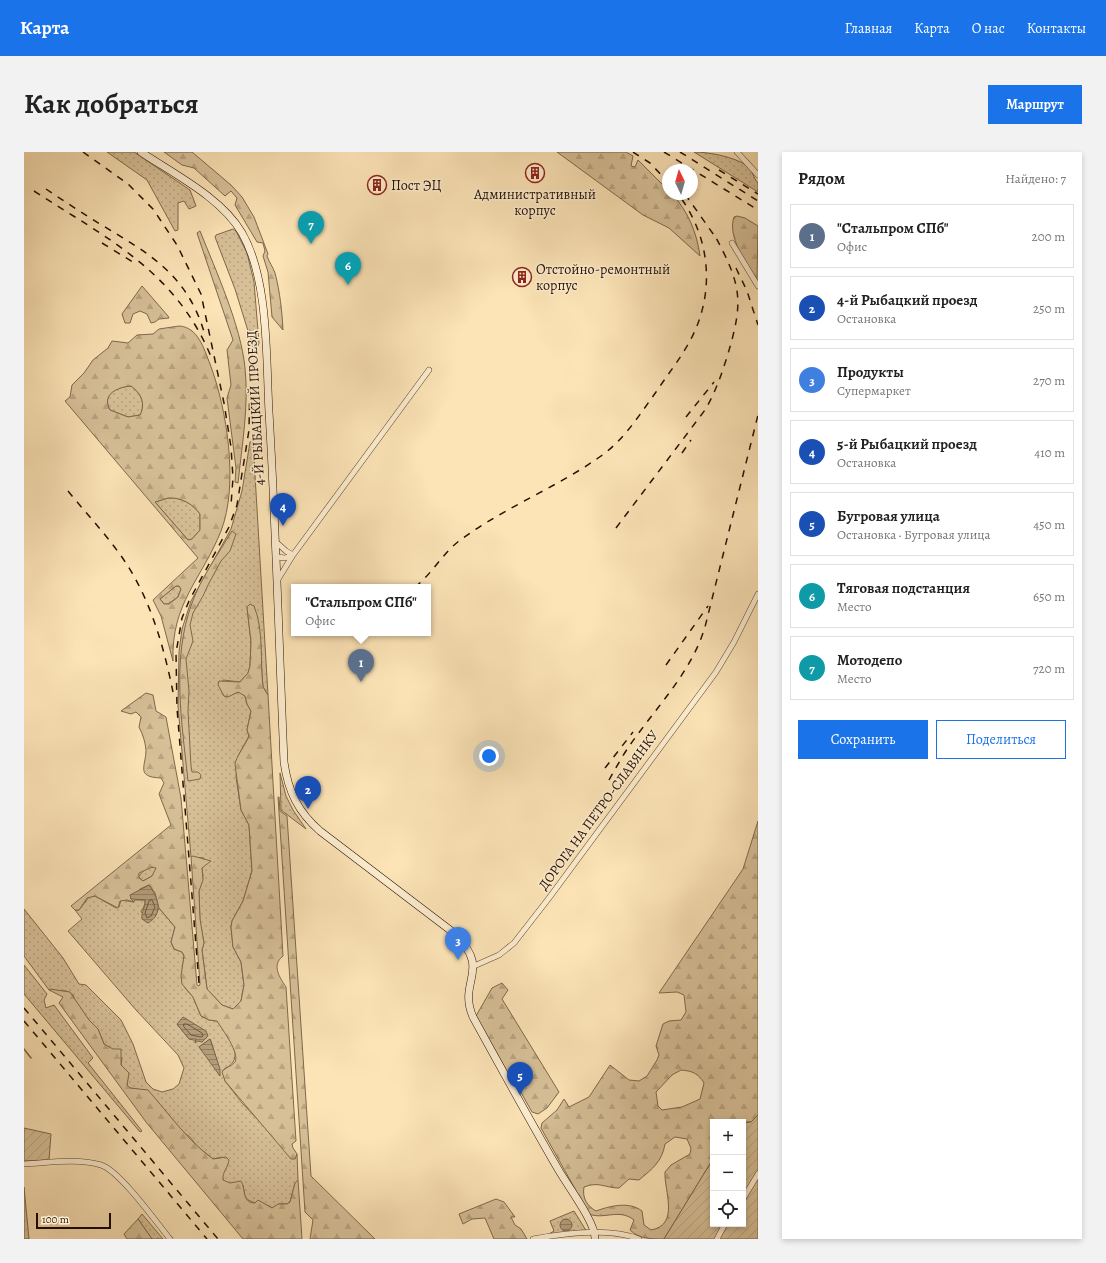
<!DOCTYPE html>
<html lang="ru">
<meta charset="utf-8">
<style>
:root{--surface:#fff;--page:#f2f2f2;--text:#222;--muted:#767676;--line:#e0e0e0;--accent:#1a73e8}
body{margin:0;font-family:Alegreya,serif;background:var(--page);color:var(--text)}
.controls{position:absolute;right:12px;bottom:12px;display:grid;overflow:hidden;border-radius:0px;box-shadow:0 2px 6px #0003}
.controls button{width:36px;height:36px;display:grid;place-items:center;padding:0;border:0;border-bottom:1px solid var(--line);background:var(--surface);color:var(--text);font:20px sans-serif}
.compass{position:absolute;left:638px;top:12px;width:36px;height:36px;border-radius:50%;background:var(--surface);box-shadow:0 2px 6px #0003;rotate:355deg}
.scale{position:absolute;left:12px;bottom:10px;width:75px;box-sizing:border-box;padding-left:4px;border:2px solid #251000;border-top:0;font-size:11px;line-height:14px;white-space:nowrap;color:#251000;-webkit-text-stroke:3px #fdedd0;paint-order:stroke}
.you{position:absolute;left:465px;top:604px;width:14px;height:14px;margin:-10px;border:3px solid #fff;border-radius:50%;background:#1a73e8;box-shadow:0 0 0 6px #1a73e833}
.badge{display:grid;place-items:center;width:26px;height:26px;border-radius:50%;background:var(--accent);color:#fff;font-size:13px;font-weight:700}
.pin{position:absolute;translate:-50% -33px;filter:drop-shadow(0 1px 2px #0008)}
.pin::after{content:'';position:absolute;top:21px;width:14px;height:12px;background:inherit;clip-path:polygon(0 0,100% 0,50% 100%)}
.popup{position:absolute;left:267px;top:432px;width:140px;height:52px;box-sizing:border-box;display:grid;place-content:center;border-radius:0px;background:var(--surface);filter:drop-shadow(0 1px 3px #0005);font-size:13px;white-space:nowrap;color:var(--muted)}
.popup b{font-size:15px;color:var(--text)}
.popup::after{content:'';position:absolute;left:50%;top:100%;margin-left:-8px;border:8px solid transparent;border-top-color:var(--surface)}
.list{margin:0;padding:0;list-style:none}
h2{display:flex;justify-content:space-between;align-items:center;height:52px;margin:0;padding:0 16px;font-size:17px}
h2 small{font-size:13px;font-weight:400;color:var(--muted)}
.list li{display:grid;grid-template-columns:26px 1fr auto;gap:12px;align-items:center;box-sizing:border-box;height:64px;margin:0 8px 8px;padding:0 8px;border:1px solid var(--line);border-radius:0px}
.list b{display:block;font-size:15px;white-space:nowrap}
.list p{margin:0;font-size:13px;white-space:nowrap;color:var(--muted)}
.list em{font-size:13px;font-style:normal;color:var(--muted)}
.actions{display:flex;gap:8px;padding:12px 16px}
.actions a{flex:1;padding:9px 0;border:1px solid var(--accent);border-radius:0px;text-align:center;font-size:14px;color:var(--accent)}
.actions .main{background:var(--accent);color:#fff}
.icon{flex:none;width:22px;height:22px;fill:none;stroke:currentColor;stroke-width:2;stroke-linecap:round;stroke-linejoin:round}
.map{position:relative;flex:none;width:734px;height:1087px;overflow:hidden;border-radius:0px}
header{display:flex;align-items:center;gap:24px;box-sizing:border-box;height:56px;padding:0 20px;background:var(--accent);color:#fff}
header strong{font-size:19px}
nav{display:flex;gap:22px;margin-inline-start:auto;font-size:14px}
.intro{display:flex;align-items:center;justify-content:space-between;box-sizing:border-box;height:96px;padding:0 24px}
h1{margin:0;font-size:28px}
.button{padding:10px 18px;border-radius:0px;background:var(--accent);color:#fff;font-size:14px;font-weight:700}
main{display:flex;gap:24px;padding:0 24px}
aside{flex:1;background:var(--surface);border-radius:0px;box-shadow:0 2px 6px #0003}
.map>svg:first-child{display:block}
.grass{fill:url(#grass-dots);stroke:#7e684c;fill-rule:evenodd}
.forest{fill:url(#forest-firs);stroke:#7e684c;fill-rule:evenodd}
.garden{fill:url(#garden-furrows);stroke:#7e684c}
.water{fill:url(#water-rules);stroke:#7a6449}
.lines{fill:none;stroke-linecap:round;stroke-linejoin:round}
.shore{stroke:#6c563c;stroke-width:1}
.stream{stroke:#7a6449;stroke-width:1.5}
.street-casing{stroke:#5b452e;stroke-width:6}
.secondary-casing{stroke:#251000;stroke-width:8}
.street{stroke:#fdedd0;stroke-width:5}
.secondary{stroke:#fdedd0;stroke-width:7}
.rail{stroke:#251000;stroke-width:1.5;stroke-dasharray:7 7;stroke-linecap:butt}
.labels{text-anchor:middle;stroke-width:3;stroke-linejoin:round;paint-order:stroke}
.poi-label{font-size:14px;fill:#251000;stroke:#fdedd0;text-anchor:start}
.street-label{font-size:14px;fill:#251000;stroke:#fdedd0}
</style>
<header>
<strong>Карта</strong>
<nav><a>Главная</a><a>Карта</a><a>О нас</a><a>Контакты</a></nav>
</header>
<div class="intro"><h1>Как добраться</h1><a class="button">Маршрут</a></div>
<main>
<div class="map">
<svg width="734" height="1087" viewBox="0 0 734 1087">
<defs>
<pattern id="grass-dots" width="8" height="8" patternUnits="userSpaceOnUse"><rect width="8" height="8" fill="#d7c098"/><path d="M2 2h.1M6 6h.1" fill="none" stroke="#b8a481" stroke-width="1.8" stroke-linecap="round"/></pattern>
<pattern id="forest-firs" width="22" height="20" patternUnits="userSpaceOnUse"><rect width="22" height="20" fill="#d7c098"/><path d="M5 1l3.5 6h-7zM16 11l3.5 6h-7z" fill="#b8a481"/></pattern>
<pattern id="garden-furrows" width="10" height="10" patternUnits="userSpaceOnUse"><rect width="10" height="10" fill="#d7c098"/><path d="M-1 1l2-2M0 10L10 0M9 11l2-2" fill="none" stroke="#b8a481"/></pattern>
<pattern id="water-rules" width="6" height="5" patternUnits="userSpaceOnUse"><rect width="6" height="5" fill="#b39c79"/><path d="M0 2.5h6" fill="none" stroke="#917e61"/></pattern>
</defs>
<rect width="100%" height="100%" fill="#fce4b7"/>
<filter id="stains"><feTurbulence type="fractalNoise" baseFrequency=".005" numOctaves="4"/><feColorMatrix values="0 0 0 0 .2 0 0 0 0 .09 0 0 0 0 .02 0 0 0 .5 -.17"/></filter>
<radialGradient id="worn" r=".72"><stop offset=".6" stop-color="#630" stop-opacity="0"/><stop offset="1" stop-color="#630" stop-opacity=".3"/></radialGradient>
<path class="grass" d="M 83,0 L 110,0 L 166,38 L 172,54 L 165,57 L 160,49 L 154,51 L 154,78 L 151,79 L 123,28 Z
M 670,0 C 685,0 710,5 722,13 C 729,18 729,26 734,31 L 734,40 Z
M 209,77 L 212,79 L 223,101 L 230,130 L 235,191 L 234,194 L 229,195 L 211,137 L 191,85 L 192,83 Z
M 107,234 C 117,241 122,252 116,263 L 104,265 L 86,258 C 77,241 94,235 107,234 Z
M 229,289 L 244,543 L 239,535 L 234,473 L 230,454 L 223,455 L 227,490 L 226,514 L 224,521 L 216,530 L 199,528 L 198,540 L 200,544 L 204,544 L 215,540 L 221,544 L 223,552 L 227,559 L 223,578 L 225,584 L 214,604 L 212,625 L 217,658 L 225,673 L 228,719 L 219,749 L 208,769 L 207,775 L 209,795 L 217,810 L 220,833 L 217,849 L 209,857 L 198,853 L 183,837 L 178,798 L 180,791 L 176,771 L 175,739 L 179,724 L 178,716 L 180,706 L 167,705 L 154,554 L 155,500 L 158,477 L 167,449 L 207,377 L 218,339 L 226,290 Z
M 144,346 C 157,345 169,352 176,362 L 176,378 L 168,387 L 164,388 L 131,350 Z
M 152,434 L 155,434 L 157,437 L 154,445 L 144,452 L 140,452 L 136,447 Z
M 256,621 L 262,644 L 269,658 L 282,677 L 257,658 Z
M 131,715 L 132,718 L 128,724 L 119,729 L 114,725 L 122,716 Z
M 71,744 L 92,756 L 95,755 L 97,748 L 110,750 L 110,748 L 121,748 L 121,752 L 117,760 L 130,766 L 135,756 L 151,775 L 147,790 L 150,797 L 158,800 L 160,804 L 158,820 L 161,836 L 169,845 L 177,864 L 185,868 L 193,869 C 203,882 224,907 200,917 L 201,929 L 218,951 L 271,1007 L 273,1002 L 274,1028 L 271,1031 L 266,1050 L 263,1052 L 255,1052 L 248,1056 C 239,1049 229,1054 221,1045 L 219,1033 L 202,1031 L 199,1028 L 198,1023 L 204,1013 L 198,1005 L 189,1007 L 173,994 L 166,985 L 159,980 L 124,939 L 106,936 L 103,933 C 105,919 103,924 97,913 L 98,906 L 80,892 L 74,877 L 65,868 L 52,851 L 49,843 L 42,839 L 25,838 L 0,804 L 0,757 L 39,806 L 55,832 L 62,833 L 97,868 L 109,892 L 122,930 L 129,937 L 138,940 L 149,937 L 155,932 L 160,916 L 154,903 L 112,858 L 44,779 L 58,767 L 51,758 L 55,758 L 65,745 ZM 158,867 L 174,889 L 165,887 L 153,872 ZM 186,887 L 187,889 L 195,916 L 175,895 Z
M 0,813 L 23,842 L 20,848 L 22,856 L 30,853 L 69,906 L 64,911 L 118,979 L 116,980 L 0,842 Z
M 550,1059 L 563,1080 L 525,1082 L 530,1079 L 526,1069 Z
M 118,1062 L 139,1087 L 128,1087 L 114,1067 Z"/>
<path class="forest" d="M 140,0 L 168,0 L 207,33 L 218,45 L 230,65 L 244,102 L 243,104 C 245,110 249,115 251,121 C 256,140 258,159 259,178 L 248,165 L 244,120 L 239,104 L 241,99 L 239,91 L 233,90 L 211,53 L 213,46 L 207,39 L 201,44 L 170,16 L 158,13 Z
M 533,0 L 602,0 L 609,4 L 607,14 L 611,15 L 614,8 L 644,38 L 644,42 L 648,42 C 664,59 673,81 676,104 L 645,76 L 619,63 Z
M 713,64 L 721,66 L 734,74 L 733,129 C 723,111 703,86 710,65 Z
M 176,79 C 192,119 217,174 221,216 C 225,254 218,293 214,331 L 211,330 L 212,316 L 203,246 L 207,233 L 203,198 L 209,188 L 173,81 Z
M 118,134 L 144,164 L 145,166 L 135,167 L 131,170 L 127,171 L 123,162 L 116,159 L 109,162 L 106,171 L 101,171 L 98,162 Z
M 155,174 C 174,175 180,197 186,212 C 203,257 215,333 197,379 C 178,427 147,451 149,509 L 137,464 L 129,448 L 174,406 L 41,249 L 46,245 L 48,233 L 60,221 L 69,208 L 84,196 L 88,189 L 104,191 L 113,183 L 129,182 L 135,177 ZM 107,234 C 117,241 122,252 116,263 L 104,265 L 86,258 C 77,242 94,235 107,234 ZM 144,346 C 157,345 169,352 176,362 L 176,378 L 168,387 L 164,388 L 131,350 ZM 152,434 L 155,434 L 157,437 L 154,445 L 145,452 L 140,452 L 136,447 Z
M 208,379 L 212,382 L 206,399 L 197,409 L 184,433 L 179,444 L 169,461 L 166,473 L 169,489 L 162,507 L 165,539 L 164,559 L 167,614 L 168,620 L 174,620 L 177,623 L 176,627 L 164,629 C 158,571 147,508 168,451 C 177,426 194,402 208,379 Z
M 226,452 L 230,454 C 240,478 236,509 239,535 L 244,543 L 259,804 C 247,813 256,826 262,835 L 272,989 L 268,992 L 269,996 L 273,1002 L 271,1007 L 267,1007 L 201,929 L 198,920 C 201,915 207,915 211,910 C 216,901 198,877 193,869 L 185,868 L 177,864 L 169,845 L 158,832 L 157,824 L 160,804 L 158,800 L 150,797 L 147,790 L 151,775 L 135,756 L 131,741 L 125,733 L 116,737 L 107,747 L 110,750 L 103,748 L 96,749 L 94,756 L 71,744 L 63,746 L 55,758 L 51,758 L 47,754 L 147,673 L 135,642 L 140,631 L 137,626 C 111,625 122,614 122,598 C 121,589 119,583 115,575 L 117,565 L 112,560 L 107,562 L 97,559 L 122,541 L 129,543 L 132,559 L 142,565 L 157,646 L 173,833 L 175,834 L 176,832 L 167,705 L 169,704 L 187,709 L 178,716 L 179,728 L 175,739 L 176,767 L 180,791 L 178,798 L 183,837 L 198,853 L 209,857 L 217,849 L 220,833 L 217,810 L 209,795 L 207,775 L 208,769 L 219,749 L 228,719 L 225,673 L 217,658 L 211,612 C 212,605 222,592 225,584 L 223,578 L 227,559 L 223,552 L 221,544 L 214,540 L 204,545 L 200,544 L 194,533 L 195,529 L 216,530 L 224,521 L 226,514 L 227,490 L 223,455 ZM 128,715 L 132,716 L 128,724 L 119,729 L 115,726 L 115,721 Z
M 254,645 L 255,645 L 256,659 L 263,664 L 287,1024 L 351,1087 L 286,1087 L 289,1068 L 281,1060 Z
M 734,669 L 734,963 L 727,970 L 689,970 L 689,1007 L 640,1087 C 628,1087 615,1087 606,1078 L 610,1068 C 595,1056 580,1068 565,1062 L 517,976 L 518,971 L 533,958 L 540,947 L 545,955 L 565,945 L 586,913 L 605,928 L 615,929 L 623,924 L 633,908 L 635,903 L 632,894 L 639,872 L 645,869 L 657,868 L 662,860 L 660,843 L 653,840 L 635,841 L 719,717 ZM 657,918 C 668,919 674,921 680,931 L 676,947 L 658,955 L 638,958 L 634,954 L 632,940 L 648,923 ZM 651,985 L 663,987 L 667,996 L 666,1002 L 647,1013 L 641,1020 C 640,1039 656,1073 627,1078 L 620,1073 L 618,1059 C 605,1049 586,1054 572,1059 C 563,1054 558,1046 560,1035 C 575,1029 581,1036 595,1036 L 605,1027 L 615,1028 C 628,1017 638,1010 641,992 Z
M 478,831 L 484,838 L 478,847 L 535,940 L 523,956 L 514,962 L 508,960 L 495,937 L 491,934 L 452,864 L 468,836 Z
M 26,837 L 46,840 L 65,868 L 74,877 L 80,892 L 89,897 L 97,897 L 97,913 L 105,921 L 103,933 L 106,936 L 124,938 C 145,962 164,989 189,1007 L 202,1005 L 205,1008 C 204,1016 198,1020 199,1028 L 206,1031 L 217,1029 C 222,1038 218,1051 231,1051 L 234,1048 L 248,1056 L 254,1052 L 263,1052 L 266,1050 L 271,1031 L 274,1028 L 278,1087 L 219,1087 L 122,970 L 35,851 L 39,845 L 25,838 Z
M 472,1047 L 480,1050 L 491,1065 L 487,1065 L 491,1073 L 497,1077 L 503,1087 L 470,1087 L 461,1066 L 448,1067 L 439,1072 L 435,1062 Z
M 114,1067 L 128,1087 L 103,1087 L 100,1082 Z"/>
<path class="garden" d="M 734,963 L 734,1087 L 640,1087 L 689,1007 L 689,1072 L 719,1072 L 719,971 L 727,970 Z
M 0,976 L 27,982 L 25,1008 L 0,1009 Z
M 0,1035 L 5,1087 L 0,1087 Z"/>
<path class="water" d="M 125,733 C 134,745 140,762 124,771 L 118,767 C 117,759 122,755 121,748 L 107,747 L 106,743 Z
M 159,865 L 182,879 L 184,884 L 178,890 L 174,889 L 171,891 L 172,887 L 165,887 L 153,872 Z
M 186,887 L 196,917 L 196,924 L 175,895 Z
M536 1073a6 6 0 1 1 12 0a6 6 0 1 1-12 0Z"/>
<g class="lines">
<path class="shore" d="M 128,748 L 131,755 L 127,764 L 123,766 L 121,761 L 125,749 Z
M 160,872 L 163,872 L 178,881 L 179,884 L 177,885 L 167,883 L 160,875 Z"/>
<path class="stream" d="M 0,897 L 7,906"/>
<defs>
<path id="street" d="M 713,0 L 734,23
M 708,91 L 734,134
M 252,390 L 262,399 L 269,403 L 253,429
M 253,405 L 261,406 L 269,403 L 405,218
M 450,814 L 475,803 L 490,791 L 525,746 L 692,520 L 710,490 L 734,442
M 0,1012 C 24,1011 53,1006 77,1013 C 96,1019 132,1070 146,1087
M 719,1047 L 734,1022
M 509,1087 C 541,1081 585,1075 615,1087
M 693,1087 L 701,1072"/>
<path id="secondary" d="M 117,0 C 150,22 198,46 218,81 C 245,128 242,206 245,260 C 252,377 255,493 260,610 C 264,639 274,660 296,679 L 430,781 C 469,819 433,828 449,865 C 477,916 505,967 534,1017 C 543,1033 572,1071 571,1087"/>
</defs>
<use href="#street" class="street-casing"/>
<use href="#secondary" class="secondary-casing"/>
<use href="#street" class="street"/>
<use href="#secondary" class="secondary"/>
<path class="rail" d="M 59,0 L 104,32 L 129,57 L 153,93 L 177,142 L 200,251 L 207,295 L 209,326 L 207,353
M 609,0 L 626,11 L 644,30
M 640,0 L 734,58
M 656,0 L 734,49
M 695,18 L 734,42
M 22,37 C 40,49 58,61 76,72 C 126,102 164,123 181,183
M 10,39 C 84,87 153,120 188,207
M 661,42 L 692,86
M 78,91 L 112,112
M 712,116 L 723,139 L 734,173
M 662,265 L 690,230
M 658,301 L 667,288
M 44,339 C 61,360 79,379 95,401 C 125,442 139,491 149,540
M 592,376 L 681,258 C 691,241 697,224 703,205 C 720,149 718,134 690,82
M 391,435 C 408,422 418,402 435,389 C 479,356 532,336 577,304 C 600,288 616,262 632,240 C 644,222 657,206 667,187 C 692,139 686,84 654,42
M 642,513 L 684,454
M 581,616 L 609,580
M 585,628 C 593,614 601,599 611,586 C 637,550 668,518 681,475 L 734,263
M 175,831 L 153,556 L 152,501 L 158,466 L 165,449 L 205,375 L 213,353 L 225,278 L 226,223
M 0,856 L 194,1087
M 0,869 L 183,1087"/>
</g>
<defs>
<symbol id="building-ring" viewBox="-11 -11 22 22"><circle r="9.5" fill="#fdedd0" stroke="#8f2418" stroke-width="1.5"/><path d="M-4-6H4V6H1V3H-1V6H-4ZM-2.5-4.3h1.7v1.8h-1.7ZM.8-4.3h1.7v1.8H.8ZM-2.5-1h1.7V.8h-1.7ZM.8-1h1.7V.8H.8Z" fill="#8f2418"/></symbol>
</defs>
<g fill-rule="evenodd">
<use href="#building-ring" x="500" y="10" width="22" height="22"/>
<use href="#building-ring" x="342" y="22" width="22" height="22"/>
<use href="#building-ring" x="487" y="114" width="22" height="22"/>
</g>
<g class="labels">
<g class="poi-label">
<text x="367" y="38">Пост ЭЦ</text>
<text x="511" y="47" text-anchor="middle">Административный<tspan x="511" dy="16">корпус</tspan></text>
<text x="512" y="122">Отстойно-ремонтный<tspan x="512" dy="16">корпус</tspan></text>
</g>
<g class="street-label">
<text transform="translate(231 256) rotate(-93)" y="5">4-Й РЫБАЦКИЙ ПРОЕЗД</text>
<text transform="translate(574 658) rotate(-54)" y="5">ДОРОГА НА ПЕТРО-СЛАВЯНКУ</text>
</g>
</g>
<rect width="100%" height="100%" filter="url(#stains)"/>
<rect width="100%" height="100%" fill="url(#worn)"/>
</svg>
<div class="controls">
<button>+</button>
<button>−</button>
<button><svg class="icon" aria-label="locate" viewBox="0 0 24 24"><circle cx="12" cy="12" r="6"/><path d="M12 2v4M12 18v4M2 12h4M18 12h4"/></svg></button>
</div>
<svg class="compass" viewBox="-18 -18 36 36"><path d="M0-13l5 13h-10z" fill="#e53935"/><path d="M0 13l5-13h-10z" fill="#767676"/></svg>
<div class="scale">100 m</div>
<div class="you"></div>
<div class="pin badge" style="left:337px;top:530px;background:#5c6f8a">1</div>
<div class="popup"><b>&quot;Стальпром СПб&quot;</b>Офис</div>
<div class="pin badge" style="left:284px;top:657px;background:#1a4fb4">2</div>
<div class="pin badge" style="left:434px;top:808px;background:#3f7fe0">3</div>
<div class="pin badge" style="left:259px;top:374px;background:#1a4fb4">4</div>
<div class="pin badge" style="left:496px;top:943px;background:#1a4fb4">5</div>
<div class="pin badge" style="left:324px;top:133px;background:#0f9aa8">6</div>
<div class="pin badge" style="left:287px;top:92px;background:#0f9aa8">7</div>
</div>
<aside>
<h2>Рядом<small>Найдено: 7</small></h2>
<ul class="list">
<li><span class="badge" style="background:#5c6f8a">1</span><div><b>&quot;Стальпром СПб&quot;</b><p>Офис</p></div><em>200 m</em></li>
<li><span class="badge" style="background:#1a4fb4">2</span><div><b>4-й Рыбацкий проезд</b><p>Остановка</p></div><em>250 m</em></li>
<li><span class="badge" style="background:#3f7fe0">3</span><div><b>Продукты</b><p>Супермаркет</p></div><em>270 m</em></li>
<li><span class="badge" style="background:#1a4fb4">4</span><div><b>5-й Рыбацкий проезд</b><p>Остановка</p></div><em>410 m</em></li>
<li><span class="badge" style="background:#1a4fb4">5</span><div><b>Бугровая улица</b><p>Остановка · Бугровая улица</p></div><em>450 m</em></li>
<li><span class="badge" style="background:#0f9aa8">6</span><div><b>Тяговая подстанция</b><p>Место</p></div><em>650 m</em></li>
<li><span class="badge" style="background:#0f9aa8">7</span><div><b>Мотодепо</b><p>Место</p></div><em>720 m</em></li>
</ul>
<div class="actions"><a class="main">Сохранить</a><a>Поделиться</a></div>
</aside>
</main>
